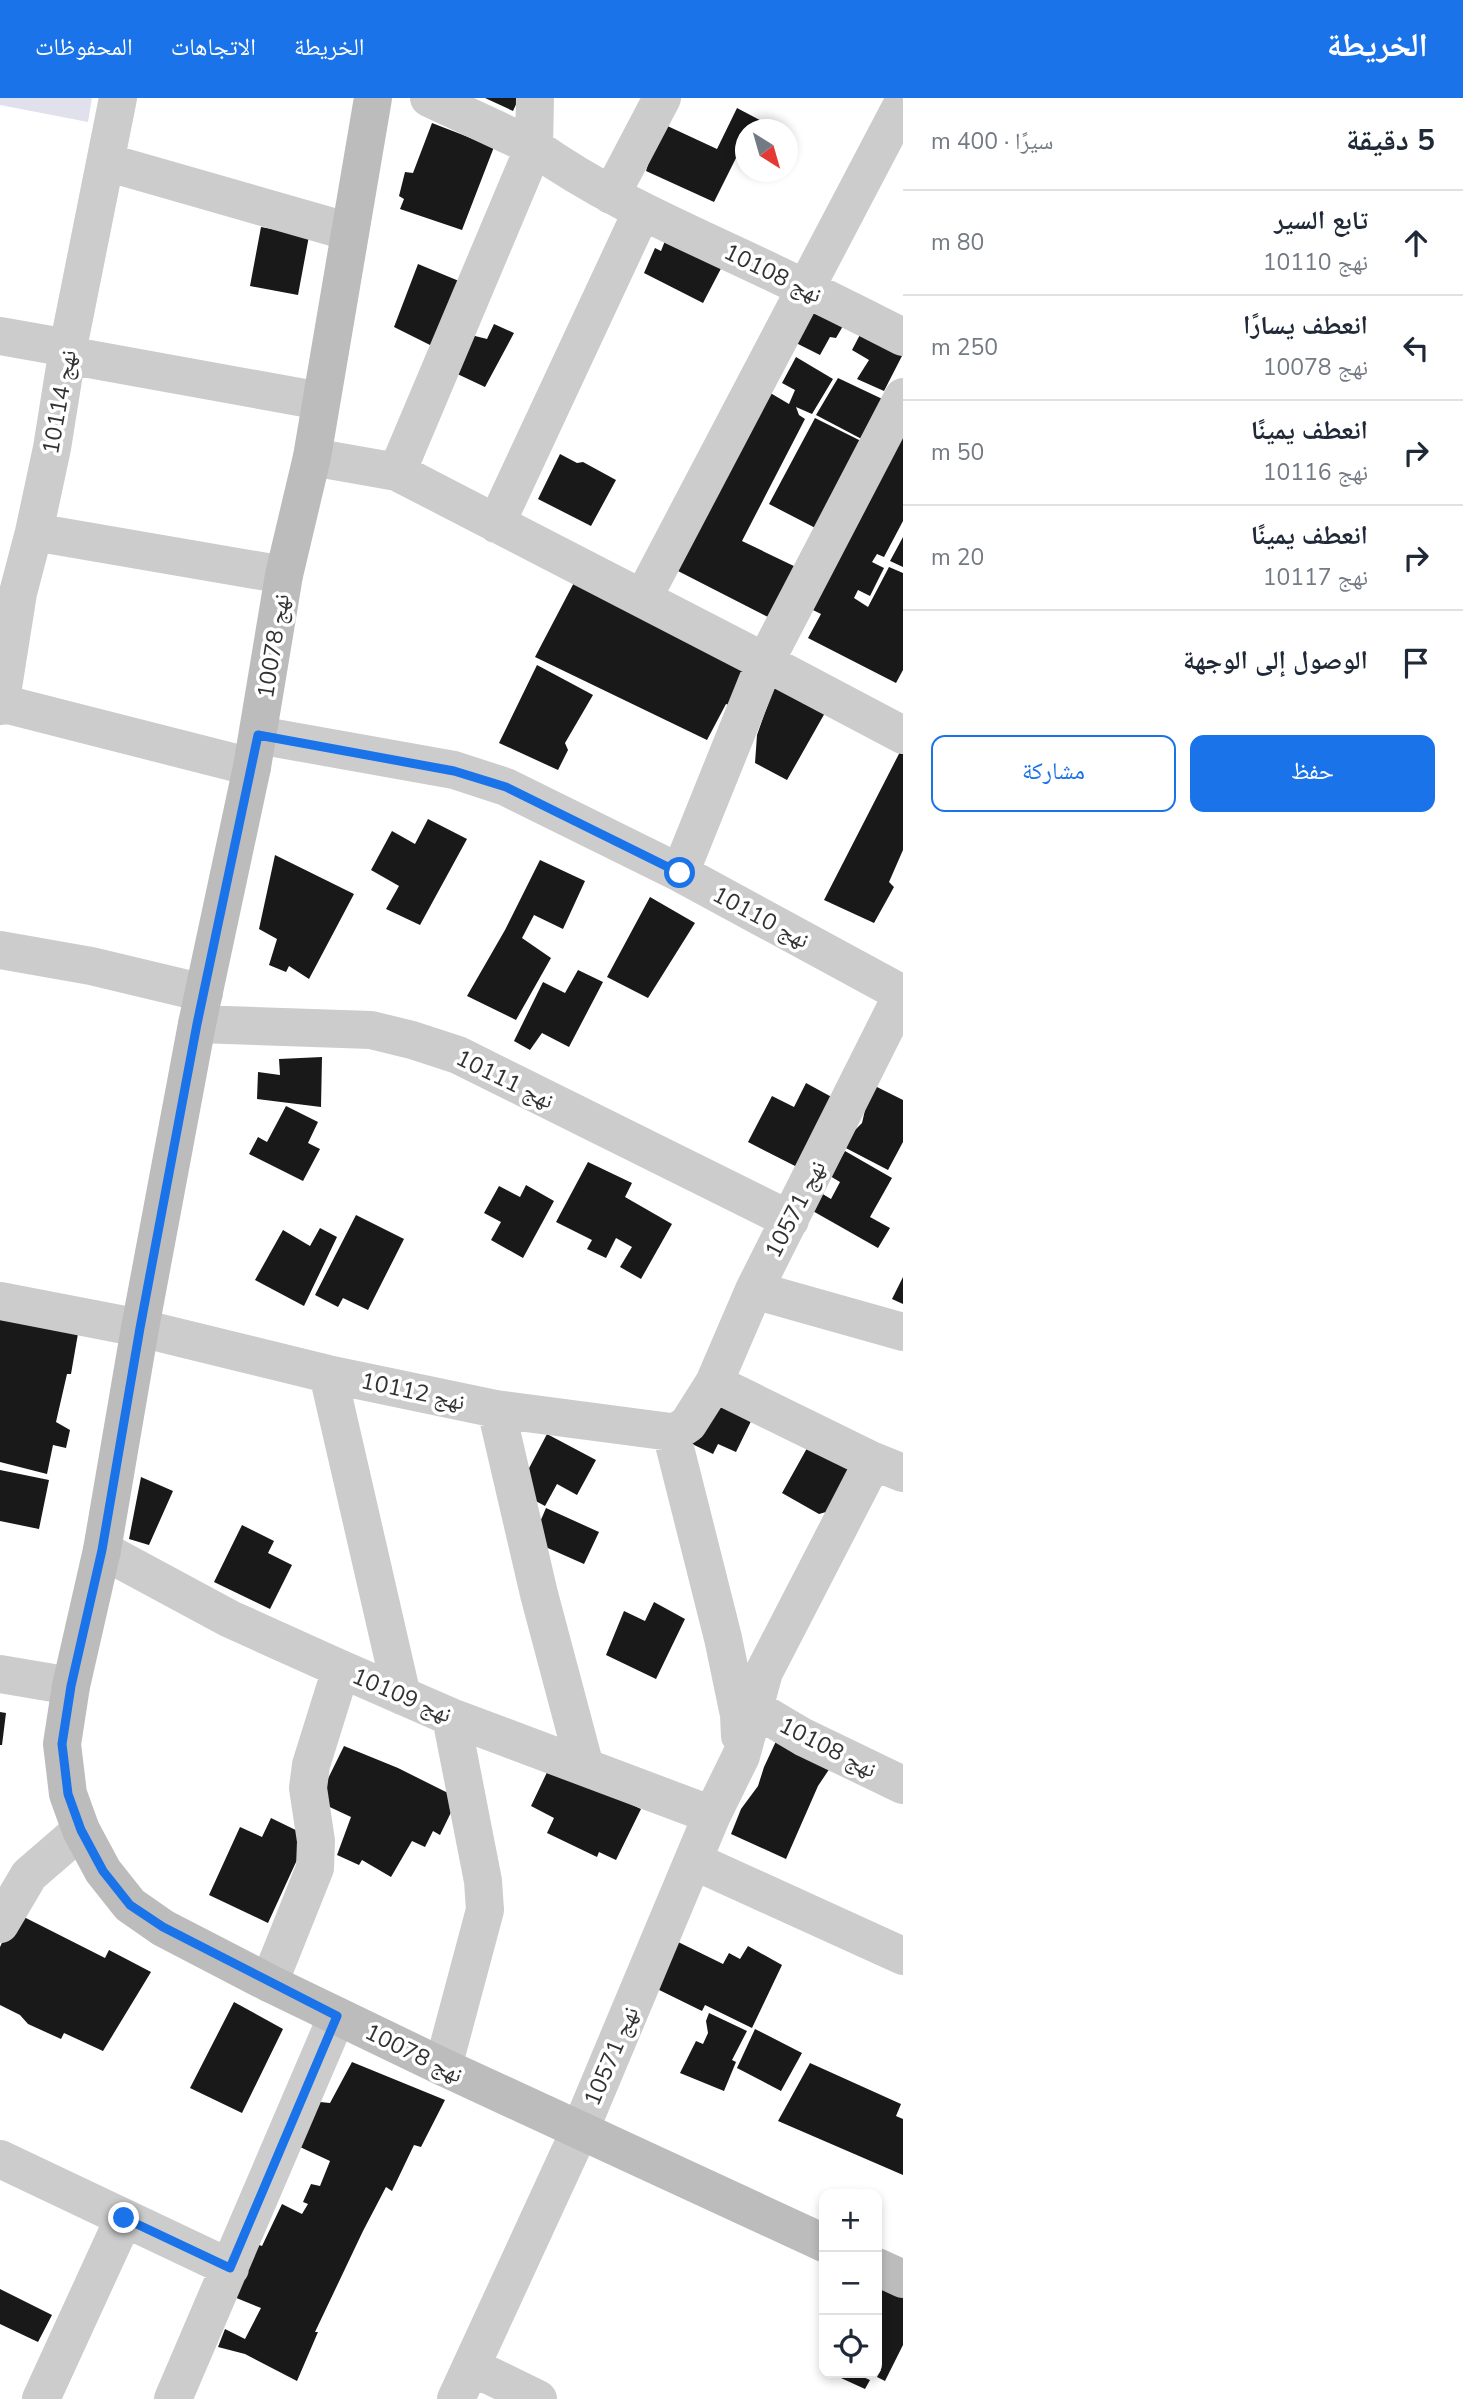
<!DOCTYPE html>
<html lang="ar">
<meta charset="utf-8">
<style>
:root{--surface:#fff;--page:#f2f2f3;--text:#1f2937;--muted:#747a83;--line:#e0e1e3;--accent:#1a73e8}
body{margin:0;font-family:"Nunito Sans","Noto Naskh Arabic",sans-serif;background:var(--page);color:var(--text);direction:rtl}
.controls{position:absolute;right:21px;bottom:21px;display:grid;overflow:hidden;border-radius:14px;box-shadow:0 4px 10px #0003}
.controls button{width:63px;height:63px;display:grid;place-items:center;padding:0;border:0;border-bottom:2px solid var(--line);background:var(--surface);color:var(--text);font:35px sans-serif}
.compass{position:absolute;left:735px;top:21px;width:63px;height:63px;border-radius:50%;background:var(--surface);box-shadow:0 4px 10px #0003;rotate:143deg}
.stop{position:absolute;width:21px;height:21px;margin:-16px;border:5px solid #1a73e8;border-radius:50%;background:#fff}
.stop.end{background:#1a73e8;border-color:#fff;box-shadow:0 2px 7px #0008}
.list{margin:0;padding:0;list-style:none}
h2{display:flex;justify-content:space-between;align-items:center;height:91px;margin:0;padding:0 28px;font-size:30px}
h2 small{font-size:23px;font-weight:400;color:var(--muted)}
.list li{display:grid;grid-template-columns:46px 1fr auto;gap:21px;align-items:center;box-sizing:border-box;height:105px;padding:0 28px;border-top:2px solid var(--line)}
.list b{display:block;font-size:26px;white-space:nowrap}
.list p{margin:0;font-size:23px;white-space:nowrap;color:var(--muted)}
.list em{font-size:23px;font-style:normal;color:var(--muted)}
.actions{display:flex;gap:14px;padding:21px 28px}
.actions a{flex:1;padding:16px 0;border:2px solid var(--accent);border-radius:14px;text-align:center;font-size:24px;color:var(--accent)}
.actions .main{background:var(--accent);color:#fff}
.icon{flex:none;width:38px;height:38px;fill:none;stroke:currentColor;stroke-width:2;stroke-linecap:round;stroke-linejoin:round}
.map{position:relative;flex:none;width:903px;height:2301px;overflow:hidden;direction:ltr}
header{display:flex;align-items:center;gap:42px;box-sizing:border-box;height:98px;padding:0 35px;background:var(--accent);color:#fff}
header strong{font-size:33px}
nav{display:flex;gap:38px;margin-inline-start:auto;font-size:24px}
main{display:flex}
aside{flex:1;background:var(--surface)}
.map>svg:first-child{display:block}
.green{fill:#e1e1ee}
.building{fill:#191919}
.lines{fill:none;stroke-linecap:round;stroke-linejoin:round}
.street{stroke:#ccc;stroke-width:38}
.secondary{stroke:#bcbcbc;stroke-width:38}
.route{stroke:#1a73e8;stroke-width:9}
.labels{text-anchor:middle;stroke-width:7;stroke-linejoin:round;paint-order:stroke}
.street-label{font-size:23px;fill:#323232;stroke:#fff}
</style>
<header>
<strong>الخريطة</strong>
<nav><a>الخريطة</a><a>الاتجاهات</a><a>المحفوظات</a></nav>
</header>
<main>
<aside>
<h2>5 دقيقة<small>سيرًا · 400 m</small></h2>
<ul class="list">
<li><svg class="icon" aria-label="ahead" viewBox="0 0 24 24"><path d="M12 20V5M6 11l6-6 6 6"/></svg><div><b>تابع السير</b><p>نهج 10110</p></div><em>80 m</em></li>
<li><svg class="icon" aria-label="left" viewBox="0 0 24 24"><path d="M17 20v-9H6M10 6l-5 5 5 5"/></svg><div><b>انعطف يسارًا</b><p>نهج 10078</p></div><em>250 m</em></li>
<li><svg class="icon" aria-label="right" viewBox="0 0 24 24"><path d="M7 20v-9h11M14 6l5 5-5 5"/></svg><div><b>انعطف يمينًا</b><p>نهج 10116</p></div><em>50 m</em></li>
<li><svg class="icon" aria-label="right" viewBox="0 0 24 24"><path d="M7 20v-9h11M14 6l5 5-5 5"/></svg><div><b>انعطف يمينًا</b><p>نهج 10117</p></div><em>20 m</em></li>
<li><svg class="icon" aria-label="arrive" viewBox="0 0 24 24"><path d="M6 21V4h12l-3 4 3 4H6"/></svg><div><b>الوصول إلى الوجهة</b></div></li>
</ul>
<div class="actions"><a class="main">حفظ</a><a>مشاركة</a></div>
</aside>
<div class="map">
<svg width="903" height="2301" viewBox="0 0 903 2301">
<rect width="100%" height="100%" fill="#fff"/>
<path class="green" d="M 0,0 L 92,0 L 88,24 L 0,7 Z"/>
<path class="building" d="M 485,0 L 519,0 L 513,13 Z
M 737,10 L 779,32 L 746,32 L 746,64 L 736,60 L 714,104 L 646,73 L 661,25 L 717,51 Z
M 432,25 L 494,49 L 462,132 L 400,111 L 404,101 L 399,98 L 405,74 L 413,75 Z
M 261,129 L 309,138 L 298,197 L 250,188 Z
M 670,130 L 727,159 L 703,205 L 644,175 L 655,150 L 661,153 Z
M 418,166 L 471,188 L 444,254 L 394,229 Z
M 813,198 L 850,216 L 836,240 L 830,239 L 820,257 L 784,239 Z
M 494,226 L 514,235 L 485,289 L 451,273 L 467,236 L 487,241 Z
M 864,229 L 903,256 L 884,293 L 857,281 L 869,262 L 852,252 Z
M 796,259 L 833,281 L 812,316 L 796,309 L 799,317 L 805,321 L 742,443 L 798,470 L 774,522 L 676,472 L 767,293 L 789,306 L 795,292 L 782,285 Z
M 838,280 L 895,307 L 873,347 L 816,317 Z
M 903,312 L 903,423 L 884,459 L 877,456 L 872,464 L 884,470 L 870,498 L 858,492 L 854,500 L 868,509 L 889,469 L 903,475 L 903,572 L 896,585 L 808,540 L 821,516 L 799,505 Z
M 815,320 L 873,349 L 827,436 L 769,406 Z
M 560,356 L 577,365 L 583,364 L 616,382 L 591,428 L 538,401 Z
M 903,439 L 903,469 L 890,463 Z
M 578,477 L 758,572 L 738,610 L 726,606 L 707,642 L 535,559 Z
M 537,567 L 593,597 L 565,645 L 568,652 L 558,672 L 499,645 Z
M 777,580 L 830,606 L 787,682 L 755,665 L 757,637 Z
M 903,648 L 903,752 L 889,784 L 894,789 L 874,825 L 824,802 Z
M 428,721 L 467,741 L 420,827 L 386,811 L 399,788 L 371,772 L 392,733 L 415,746 Z
M 275,757 L 354,796 L 309,881 L 289,868 L 286,874 L 269,867 L 277,841 L 259,831 Z
M 540,762 L 585,783 L 563,831 L 534,817 L 522,840 L 551,860 L 516,922 L 467,898 L 505,832 Z
M 650,799 L 695,825 L 648,900 L 607,879 Z
M 578,872 L 603,884 L 569,949 L 542,935 L 530,952 L 514,943 L 543,884 L 565,895 Z
M 322,959 L 321,1009 L 257,1001 L 258,974 L 280,977 L 279,961 Z
M 806,985 L 839,1003 L 803,1072 L 748,1044 L 772,998 L 794,1009 Z
M 871,986 L 903,1002 L 903,1044 L 888,1072 L 840,1047 L 862,1025 Z
M 286,1008 L 318,1024 L 308,1045 L 320,1051 L 303,1083 L 249,1056 L 258,1039 L 267,1044 Z
M 845,1053 L 892,1080 L 870,1119 L 890,1130 L 878,1150 L 811,1112 L 821,1095 L 831,1101 L 840,1084 L 830,1078 Z
M 588,1064 L 632,1085 L 625,1099 L 672,1126 L 641,1181 L 620,1169 L 632,1149 L 616,1140 L 606,1160 L 587,1151 L 592,1142 L 556,1124 Z
M 526,1087 L 554,1103 L 523,1160 L 491,1142 L 501,1124 L 484,1115 L 499,1088 L 520,1099 Z
M 356,1117 L 404,1141 L 368,1212 L 343,1200 L 338,1209 L 315,1197 Z
M 320,1130 L 337,1139 L 304,1208 L 255,1182 L 283,1132 L 310,1148 Z
M 903,1179 L 903,1206 L 892,1201 Z
M 0,1209 L 80,1224 L 71,1276 L 67,1276 L 56,1324 L 70,1332 L 66,1350 L 53,1347 L 47,1376 L 0,1364 Z
M 715,1291 L 757,1311 L 736,1354 L 718,1346 L 713,1356 L 690,1345 Z
M 547,1336 L 596,1362 L 577,1397 L 557,1386 L 545,1408 L 517,1393 Z
M 811,1343 L 851,1368 L 826,1414 L 819,1416 L 782,1395 Z
M 0,1372 L 49,1382 L 39,1431 L 0,1423 Z
M 141,1379 L 173,1393 L 149,1447 L 129,1441 Z
M 546,1410 L 599,1434 L 584,1466 L 532,1443 Z
M 242,1427 L 274,1443 L 268,1455 L 292,1467 L 270,1511 L 214,1484 Z
M 654,1504 L 685,1521 L 656,1581 L 606,1557 L 624,1513 L 645,1523 Z
M 0,1614 L 6,1615 L 2,1647 L 0,1647 Z
M 778,1639 L 830,1670 L 818,1688 L 786,1761 L 731,1736 L 741,1711 L 758,1688 L 764,1669 Z
M 344,1648 L 398,1670 L 458,1700 L 440,1737 L 433,1733 L 425,1749 L 412,1743 L 391,1779 L 362,1762 L 359,1767 L 337,1757 L 351,1719 L 317,1703 Z
M 550,1668 L 641,1711 L 616,1762 L 599,1754 L 597,1759 L 547,1735 L 554,1720 L 531,1708 Z
M 271,1720 L 308,1738 L 268,1825 L 209,1797 L 240,1729 L 262,1739 Z
M 16,1815 L 105,1860 L 109,1852 L 151,1874 L 103,1953 L 64,1935 L 61,1941 L 28,1926 L 20,1917 L 0,1907 L 0,1849 Z
M 670,1840 L 723,1866 L 729,1855 L 740,1861 L 748,1848 L 782,1867 L 752,1930 L 705,1907 L 702,1913 L 649,1887 Z
M 234,1904 L 283,1931 L 242,2015 L 190,1990 Z
M 709,1915 L 747,1933 L 732,1962 L 736,1964 L 724,1993 L 680,1975 L 696,1943 L 703,1946 L 708,1935 L 706,1923 Z
M 755,1931 L 802,1955 L 781,1993 L 737,1970 Z
M 352,1964 L 445,2002 L 421,2049 L 414,2047 L 392,2093 L 386,2089 L 363,2133 L 315,2234 L 318,2234 L 297,2283 L 245,2256 L 218,2249 L 225,2231 L 245,2241 L 261,2210 L 234,2199 L 256,2146 L 262,2148 L 282,2106 L 302,2116 L 308,2106 L 303,2104 L 311,2086 L 320,2088 L 330,2063 L 300,2049 L 320,2004 L 330,2005 Z
M 810,1965 L 901,2006 L 896,2018 L 903,2021 L 903,2077 L 778,2023 Z
M 877,2182 L 903,2195 L 903,2247 L 885,2283 L 877,2279 L 881,2272 L 877,2269 Z
M 0,2191 L 52,2217 L 38,2244 L 0,2226 Z
M 830,2275 L 865,2275 L 863,2279 L 870,2282 L 865,2291 Z"/>
<g class="lines">
<path class="street" d="M 429,0 L 534,49 L 535,0
M 106,64 L 350,134
M 611,97 L 662,0
M 0,238 L 68,250
M 67,257 L 321,303
M 903,299 L 765,564 L 903,637
M 312,359 L 397,374 L 765,564 L 680,775
M 397,374 L 534,49 C 596,93 662,123 731,155 C 789,182 846,210 903,239
M 496,426 L 642,113
M 34,434 L 284,477
M 643,500 L 903,5
M 0,605 L 252,669
M 0,608 L 18,495 L 34,434 L 52,350 L 68,250 L 118,0
M 258,637 L 454,672 L 506,689 L 680,775 L 903,896
M 0,852 L 91,868 L 204,895
M 197,926 L 371,932 L 412,942 L 458,957 L 790,1122
M 754,1192 L 903,1234
M 0,1203 L 140,1230 L 328,1276 L 496,1311 L 671,1334 L 679,1332 L 688,1326 L 714,1285 L 754,1192 L 903,895
M 328,1276 L 402,1598
M 714,1285 L 873,1363 L 903,1375
M 496,1311 L 539,1496 L 585,1669
M 671,1334 L 723,1540 L 739,1617 L 740,1638
M 102,1452 L 230,1521 L 341,1571 L 451,1619 L 712,1717
M 0,1576 L 71,1588
M 754,1610 L 803,1639 L 903,1687
M 694,1763 L 903,1858
M 0,1826 L 29,1777 L 81,1732
M 269,1885 L 315,1770 L 316,1743 L 308,1690 L 311,1667 L 341,1571
M 443,1969 L 485,1812 L 483,1783 L 451,1619
M 0,2061 L 230,2170
M 472,2269 L 538,2301
M 41,2301 L 124,2120
M 173,2301 L 337,1918
M 456,2301 L 580,2032 L 712,1717 L 741,1658 L 764,1574 L 873,1363"/>
<path class="secondary" d="M 373,0 L 312,359 L 284,477 L 252,669 L 197,926 L 140,1230 L 102,1452 L 71,1588 L 62,1646 L 68,1696 L 81,1732 L 103,1773 L 130,1807 L 163,1830 L 269,1885 L 443,1969 L 824,2145
M 877,2169 L 903,2181"/>
</g>
<g class="lines">
<path class="route" d="M 124,2120 L 230,2170 L 337,1918 L 163,1829 L 130,1807 L 103,1773 L 81,1732 L 68,1696 L 62,1646 L 71,1588 L 102,1452 L 140,1230 L 197,926 L 258,637 L 454,673 L 506,689 L 680,775"/>
</g>
<g class="labels">
<g class="street-label">
<text transform="translate(773 175) rotate(26)" y="8">نهج 10108</text>
<text transform="translate(59 304) rotate(-80)" y="8">نهج 10114</text>
<text transform="translate(273 548) rotate(-81)" y="8">نهج 10078</text>
<text transform="translate(761 819) rotate(28)" y="8">نهج 10110</text>
<text transform="translate(505 981) rotate(26)" y="8">نهج 10111</text>
<text transform="translate(795 1111) rotate(-63)" y="8">نهج 10571</text>
<text transform="translate(413 1293) rotate(12)" y="8">نهج 10112</text>
<text transform="translate(402 1597) rotate(23)" y="8">نهج 10109</text>
<text transform="translate(828 1649) rotate(27)" y="8">نهج 10108</text>
<text transform="translate(414 1955) rotate(26)" y="8">نهج 10078</text>
<text transform="translate(611 1958) rotate(-67)" y="8">نهج 10571</text>
</g>
</g>
</svg>
<div class="controls">
<button>+</button>
<button>−</button>
<button><svg class="icon" aria-label="locate" viewBox="0 0 24 24"><circle cx="12" cy="12" r="6"/><path d="M12 2v4M12 18v4M2 12h4M18 12h4"/></svg></button>
</div>
<svg class="compass" viewBox="-18 -18 36 36"><path d="M0-13l5 13h-10z" fill="#e53935"/><path d="M0 13l5-13h-10z" fill="#747a83"/></svg>
<div class="stop" style="left:680px;top:775px"></div>
<div class="stop end" style="left:124px;top:2120px"></div>
</div>
</main>
